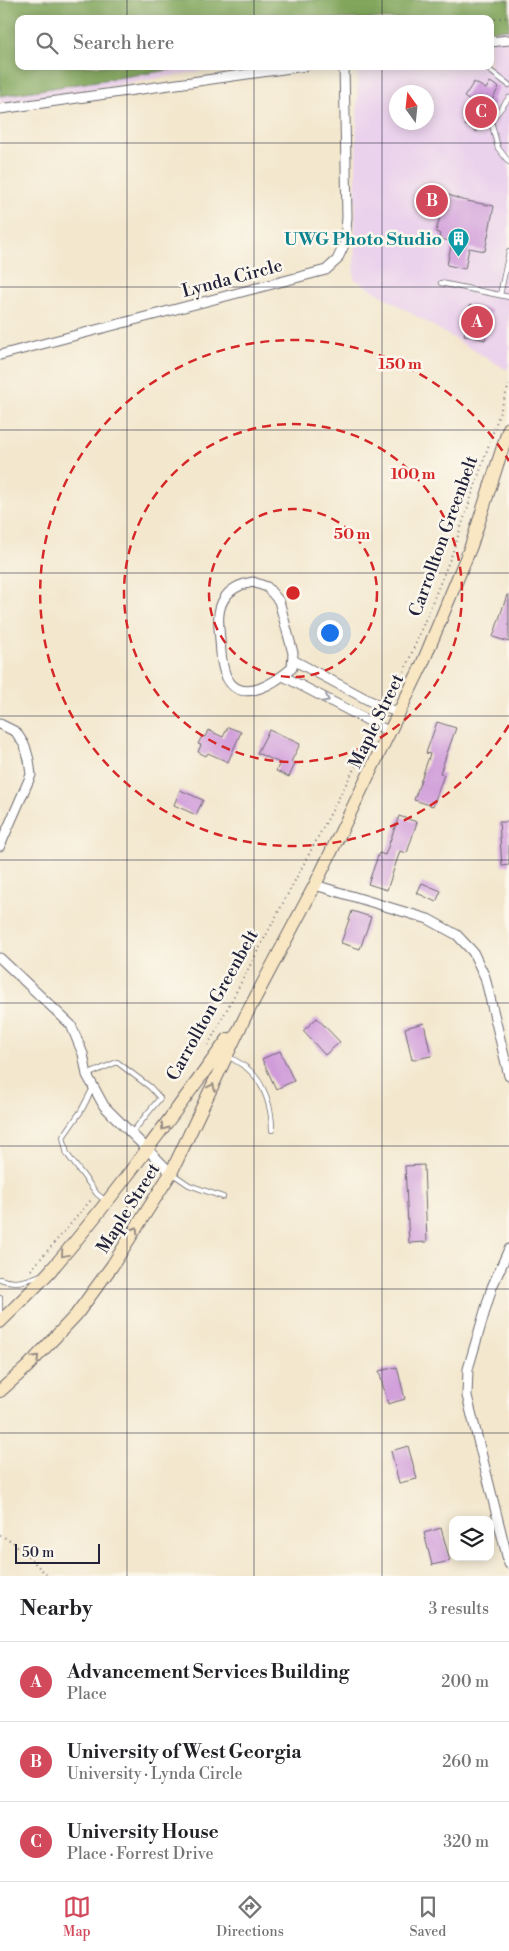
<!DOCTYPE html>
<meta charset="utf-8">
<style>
:root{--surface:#fff;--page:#f2f2f2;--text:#202124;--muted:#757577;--line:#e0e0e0;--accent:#d1495b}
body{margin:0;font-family:"Libre Bodoni",serif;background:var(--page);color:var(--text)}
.controls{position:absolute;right:15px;bottom:15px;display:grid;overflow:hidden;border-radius:10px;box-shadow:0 2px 12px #0003}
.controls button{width:45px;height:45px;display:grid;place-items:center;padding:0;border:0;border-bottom:1px solid var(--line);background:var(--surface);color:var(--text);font:25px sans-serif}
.compass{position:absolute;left:389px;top:85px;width:45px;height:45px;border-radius:50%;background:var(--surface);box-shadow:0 2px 12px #0003;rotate:345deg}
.scale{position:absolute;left:15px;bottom:12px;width:85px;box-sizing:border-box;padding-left:5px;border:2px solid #22223b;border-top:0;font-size:14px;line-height:18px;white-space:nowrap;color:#22223b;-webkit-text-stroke:4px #fbf7ec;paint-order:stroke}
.you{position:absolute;left:329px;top:632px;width:18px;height:18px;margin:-12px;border:4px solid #fff;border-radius:50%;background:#1a73e8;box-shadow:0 0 0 8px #1a73e833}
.badge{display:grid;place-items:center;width:32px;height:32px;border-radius:50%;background:var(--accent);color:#fff;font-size:16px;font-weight:700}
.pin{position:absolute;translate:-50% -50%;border:2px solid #fff;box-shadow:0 1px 5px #0006}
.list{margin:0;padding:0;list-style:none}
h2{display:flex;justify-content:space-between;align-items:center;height:65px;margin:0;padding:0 20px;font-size:21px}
h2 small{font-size:16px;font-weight:400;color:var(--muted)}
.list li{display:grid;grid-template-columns:32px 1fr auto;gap:15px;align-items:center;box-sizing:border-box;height:80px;padding:0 20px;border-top:1px solid var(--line)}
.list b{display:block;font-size:19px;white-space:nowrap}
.list p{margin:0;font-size:16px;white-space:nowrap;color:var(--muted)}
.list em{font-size:16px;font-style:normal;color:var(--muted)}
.icon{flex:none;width:28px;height:28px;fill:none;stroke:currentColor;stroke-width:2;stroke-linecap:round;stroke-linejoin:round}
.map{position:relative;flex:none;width:509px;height:1576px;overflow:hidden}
.search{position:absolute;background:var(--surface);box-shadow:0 2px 12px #0003;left:15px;right:15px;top:15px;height:55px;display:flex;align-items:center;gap:12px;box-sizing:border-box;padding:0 18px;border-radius:10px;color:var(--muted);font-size:19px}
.sheet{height:305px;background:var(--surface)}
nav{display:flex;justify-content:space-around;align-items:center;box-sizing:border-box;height:70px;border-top:1px solid var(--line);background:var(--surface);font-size:14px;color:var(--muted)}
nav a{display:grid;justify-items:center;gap:2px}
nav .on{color:var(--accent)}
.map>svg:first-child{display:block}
.built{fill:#ead1ec;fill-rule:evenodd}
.forest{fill:#81a65c;stroke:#52644c}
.building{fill:#d09cda}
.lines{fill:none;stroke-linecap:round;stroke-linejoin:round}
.service-casing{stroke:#6b676e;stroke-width:6}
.minor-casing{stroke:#6b676e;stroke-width:11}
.secondary-casing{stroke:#6b676e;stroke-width:14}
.path{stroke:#6b676e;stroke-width:2;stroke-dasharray:1 4;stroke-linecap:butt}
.service{stroke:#fff;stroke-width:4.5}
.minor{stroke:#fff;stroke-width:9}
.secondary{stroke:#f9e7c3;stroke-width:12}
.oneway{stroke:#9c9ca7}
.oneway2{stroke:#988e86}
.grid{fill:none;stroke:#22223b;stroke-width:1;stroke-opacity:0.55}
.ring{fill:none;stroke:#d62828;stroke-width:2.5;stroke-dasharray:9 6}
.labels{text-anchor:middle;stroke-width:5;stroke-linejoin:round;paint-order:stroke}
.culture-label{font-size:18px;font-weight:bold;fill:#0d838f;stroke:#fbf7ec;text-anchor:end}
.street-label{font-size:18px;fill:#22223b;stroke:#fbf7ec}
.centre{fill:#d62828;stroke:#fbf7ec;stroke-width:2.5}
.ring-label{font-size:15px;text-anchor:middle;font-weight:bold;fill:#d62828;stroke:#fbf7ec;stroke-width:5;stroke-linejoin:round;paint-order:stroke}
</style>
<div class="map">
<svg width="509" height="1576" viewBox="0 0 509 1576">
<rect width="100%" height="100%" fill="#fbf7ec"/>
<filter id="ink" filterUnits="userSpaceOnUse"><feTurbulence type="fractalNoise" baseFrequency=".02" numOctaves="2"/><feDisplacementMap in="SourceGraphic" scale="10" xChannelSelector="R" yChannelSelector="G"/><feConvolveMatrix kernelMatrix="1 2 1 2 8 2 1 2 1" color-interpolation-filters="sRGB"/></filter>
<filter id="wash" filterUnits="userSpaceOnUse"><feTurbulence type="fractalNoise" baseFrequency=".0096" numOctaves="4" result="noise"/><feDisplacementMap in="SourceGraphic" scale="20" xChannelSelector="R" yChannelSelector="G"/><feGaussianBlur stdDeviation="1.12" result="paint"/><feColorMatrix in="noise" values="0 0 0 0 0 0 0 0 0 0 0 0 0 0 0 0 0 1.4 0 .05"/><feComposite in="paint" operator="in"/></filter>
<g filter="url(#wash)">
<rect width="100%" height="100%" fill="#f3e7cd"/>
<path class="built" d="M 0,0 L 509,0 L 509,365 L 507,370 L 354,279 L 358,66 L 490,66 L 490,19 L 19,19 L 19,66 L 235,66 L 0,103 ZM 396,92 L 426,92 L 426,122 L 396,122 Z"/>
<path class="forest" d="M 0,0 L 509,0 L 509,29 L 490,31 L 490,19 L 19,19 L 19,66 L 195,66 L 0,96 Z"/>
<g id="blocks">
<path class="building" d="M 474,82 L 486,89 L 490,82 L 499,87 L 492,100 L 495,102 L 477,132 L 465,125 L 476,105 L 464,97 Z
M 446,194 L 462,200 L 494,206 L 485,251 L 469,248 L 465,269 L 447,265 L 452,242 L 439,238 L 440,234 L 436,232 Z
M 470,305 L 491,310 L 485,340 L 464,335 Z
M 507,595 L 509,595 L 509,642 L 493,637 Z
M 437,722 L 456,728 L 440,773 L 444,775 L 433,806 L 414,800 L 430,754 L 426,753 Z
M 228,727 L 241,732 L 228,762 L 208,753 L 206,756 L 198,752 L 201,745 L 198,744 L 202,736 L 205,737 L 208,730 L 223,737 Z
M 269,730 L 300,744 L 291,762 L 295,764 L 289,777 L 276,771 L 280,763 L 257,753 Z
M 180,790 L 203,800 L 196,815 L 174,805 Z
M 399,816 L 417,822 L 407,853 L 400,851 L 387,890 L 368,884 L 379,853 L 385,855 Z
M 499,822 L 509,822 L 509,865 L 502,866 Z
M 422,883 L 441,891 L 436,902 L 417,893 Z
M 352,911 L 371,917 L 360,949 L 341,943 Z
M 317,1018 L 340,1042 L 325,1055 L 303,1031 Z
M 424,1023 L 431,1056 L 412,1060 L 405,1028 Z
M 280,1051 L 294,1081 L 276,1089 L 262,1059 Z
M 424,1165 L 427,1242 L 409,1243 L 405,1166 Z
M 397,1367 L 405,1399 L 388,1404 L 379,1371 Z
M 408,1446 L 417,1479 L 399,1483 L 391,1451 Z
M 441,1528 L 450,1561 L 432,1565 L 424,1533 Z"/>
</g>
</g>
<g filter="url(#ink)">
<use href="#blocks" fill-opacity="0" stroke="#6b676e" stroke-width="1"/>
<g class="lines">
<defs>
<path id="service" d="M 484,66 L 509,85
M 509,98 L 491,121 L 498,148 L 509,162
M 441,283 L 509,297
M 500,295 L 509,252
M 228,1056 C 234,1060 242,1064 248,1069 C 265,1083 272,1109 272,1130
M 87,1075 L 117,1062 L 150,1087 L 160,1098 L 131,1134
M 93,1088 L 81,1111 L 63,1137 L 67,1154 L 97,1194 L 106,1201
M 173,1174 L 189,1185 L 223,1197
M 0,1279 C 15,1285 26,1281 41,1275
M 0,1298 L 0,1313"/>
<path id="minor" d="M 490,42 L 509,40
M 0,109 L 305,66
M 0,355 L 326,270 L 337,260 L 345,243 L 347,217 L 344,66
M 253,582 L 267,587 L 279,601 L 293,653 L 292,668 C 277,681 242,706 227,678 C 221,667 221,652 220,640 C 219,626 216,612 224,599 C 230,589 241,584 253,582 Z
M 293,660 L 370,701 L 399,713
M 283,676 L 390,732
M 0,724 L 16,732 L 25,746 L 29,760 L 31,775 L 0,846
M 315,885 L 428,919 L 457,935 L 473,952 L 485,977 L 509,1076
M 0,958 L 71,1025 L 83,1054 L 87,1075 L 104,1106 L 171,1173
M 509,1249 L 492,1287 L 468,1369 L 467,1396 L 509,1564"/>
<path id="secondary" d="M 0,1322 C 17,1305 35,1288 51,1270 C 114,1197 171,1117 228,1039
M 0,1391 L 27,1367 L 76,1315 L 112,1266 L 171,1173 L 245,1017 L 315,885 L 421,667 L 471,546 L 509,428"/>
</defs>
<use href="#service" class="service-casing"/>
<use href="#minor" class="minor-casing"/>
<use href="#secondary" class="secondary-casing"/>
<path class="path" d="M 490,20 L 509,17
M 390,698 L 404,672 L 452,554 L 509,385
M 208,1045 L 373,733
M 31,1270 L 91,1200
M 0,1535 L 13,1542 L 48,1576"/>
<use href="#service" class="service"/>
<use href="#minor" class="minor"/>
<use href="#secondary" class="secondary"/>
</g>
<defs><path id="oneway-chevron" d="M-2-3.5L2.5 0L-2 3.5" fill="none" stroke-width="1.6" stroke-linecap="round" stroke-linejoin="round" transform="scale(1.25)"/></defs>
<use class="oneway" href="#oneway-chevron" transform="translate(326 699) rotate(28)"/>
<g class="oneway2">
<use href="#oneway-chevron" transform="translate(212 1087) rotate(-65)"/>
<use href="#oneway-chevron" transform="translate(164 1127) rotate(126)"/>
<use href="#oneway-chevron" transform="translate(135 1230) rotate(-57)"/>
<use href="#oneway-chevron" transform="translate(64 1254) rotate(130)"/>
<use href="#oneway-chevron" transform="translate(36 1358) rotate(-46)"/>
</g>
</g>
<path class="grid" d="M 127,0 L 127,19M 254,0 L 254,19M 382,0 L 382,19M 127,66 L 127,1576M 254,66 L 254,1576M 382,66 L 382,1576M 0,143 L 509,143M 0,287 L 509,287M 0,430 L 509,430M 0,573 L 509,573M 0,716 L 509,716M 0,860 L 509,860M 0,1003 L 509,1003M 0,1146 L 509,1146M 0,1289 L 509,1289M 0,1433 L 509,1433"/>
<g class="ring">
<circle cx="293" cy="593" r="84"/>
<circle cx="293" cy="593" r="169"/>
<path d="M509 725A253 253 0 1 1 509 461"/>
</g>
<defs>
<symbol id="building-pin" viewBox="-11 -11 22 30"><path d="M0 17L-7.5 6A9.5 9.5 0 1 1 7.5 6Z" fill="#0f9aa8" stroke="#fbf7ec"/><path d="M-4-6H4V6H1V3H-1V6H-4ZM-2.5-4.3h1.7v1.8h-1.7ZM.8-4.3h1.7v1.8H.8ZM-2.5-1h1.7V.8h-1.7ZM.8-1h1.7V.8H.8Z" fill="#fff"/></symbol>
</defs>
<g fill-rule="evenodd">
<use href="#building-pin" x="446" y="226" width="25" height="34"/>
</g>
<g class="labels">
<g class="culture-label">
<text x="442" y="245">UWG Photo Studio</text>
</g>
<g class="street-label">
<text transform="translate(232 278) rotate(-15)" y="6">Lynda Circle</text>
<text transform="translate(443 536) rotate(-70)" y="6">Carrollton Greenbelt</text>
<text transform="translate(376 721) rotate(-64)" y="6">Maple Street</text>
<text transform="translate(212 1005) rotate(-61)" y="6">Carrollton Greenbelt</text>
<text transform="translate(128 1208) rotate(-58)" y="6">Maple Street</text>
</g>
</g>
<circle cx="293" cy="593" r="8" class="centre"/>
<g class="ring-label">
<text x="400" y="369">150 m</text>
<text x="413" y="479">100 m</text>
<text x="352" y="539">50 m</text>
</g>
</svg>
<div class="controls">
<button><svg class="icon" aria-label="layers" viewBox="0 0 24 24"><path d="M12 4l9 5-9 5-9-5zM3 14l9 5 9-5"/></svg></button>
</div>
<svg class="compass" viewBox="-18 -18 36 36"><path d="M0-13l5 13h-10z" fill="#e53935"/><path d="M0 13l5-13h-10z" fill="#757577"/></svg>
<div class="scale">50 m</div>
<div class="you"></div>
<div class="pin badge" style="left:477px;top:322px">A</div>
<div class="pin badge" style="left:432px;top:201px">B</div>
<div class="pin badge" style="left:481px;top:112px">C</div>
<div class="search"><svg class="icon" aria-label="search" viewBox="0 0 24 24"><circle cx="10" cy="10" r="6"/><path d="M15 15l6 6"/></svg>Search here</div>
</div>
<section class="sheet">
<h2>Nearby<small>3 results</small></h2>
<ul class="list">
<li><span class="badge">A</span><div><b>Advancement Services Building</b><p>Place</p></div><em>200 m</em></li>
<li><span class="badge">B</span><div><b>University of West Georgia</b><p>University · Lynda Circle</p></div><em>260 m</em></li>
<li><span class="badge">C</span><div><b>University House</b><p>Place · Forrest Drive</p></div><em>320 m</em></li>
</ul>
</section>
<nav>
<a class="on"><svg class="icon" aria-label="map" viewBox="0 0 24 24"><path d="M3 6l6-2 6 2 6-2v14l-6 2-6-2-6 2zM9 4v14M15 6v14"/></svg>Map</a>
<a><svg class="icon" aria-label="directions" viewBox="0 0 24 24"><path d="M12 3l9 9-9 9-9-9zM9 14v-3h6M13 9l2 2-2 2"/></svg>Directions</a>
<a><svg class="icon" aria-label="saved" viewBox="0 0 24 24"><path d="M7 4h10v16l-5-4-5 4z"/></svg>Saved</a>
</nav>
